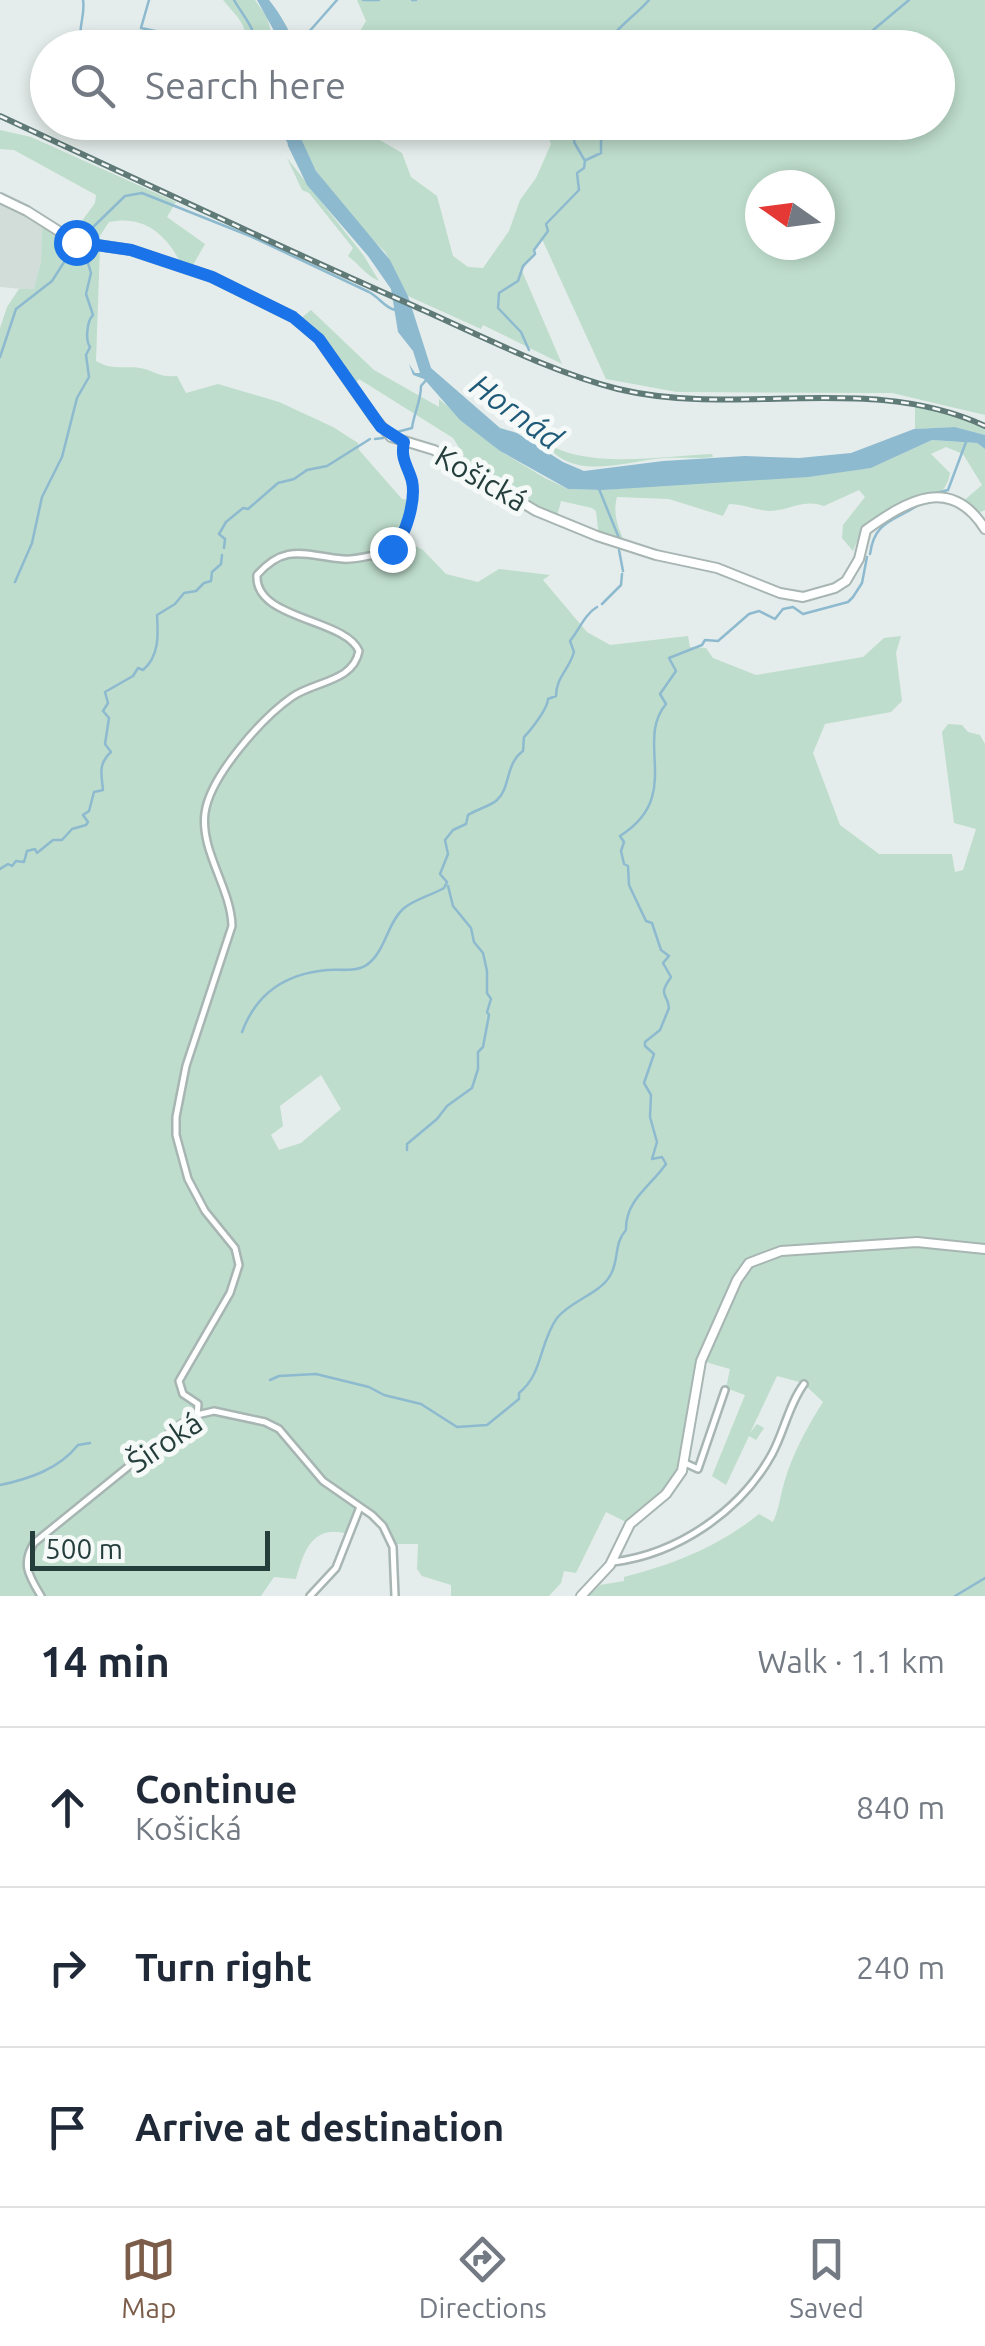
<!DOCTYPE html>
<meta charset="utf-8">
<style>
:root{--surface:#fff;--page:#f2f2f3;--text:#1f2937;--muted:#747a83;--line:#e0e1e3;--accent:#7c5d4a}
body{margin:0;font-family:Ubuntu,sans-serif;background:var(--page);color:var(--text)}
.compass{position:absolute;left:745px;top:170px;width:90px;height:90px;border-radius:50%;background:var(--surface);box-shadow:0 5px 15px #0003;rotate:284deg}
.scale{position:absolute;left:30px;bottom:25px;width:240px;box-sizing:border-box;padding-left:10px;border:5px solid #243e3c;border-top:0;font-size:28px;line-height:35px;white-space:nowrap;color:#243e3c;-webkit-text-stroke:8px #f5f9f8;paint-order:stroke}
.stop{position:absolute;width:30px;height:30px;margin:-22px;border:8px solid #1a73e8;border-radius:50%;background:#fff}
.stop.end{background:#1a73e8;border-color:#fff;box-shadow:0 2px 10px #0008}
.list{margin:0;padding:0;list-style:none}
h2{display:flex;justify-content:space-between;align-items:center;height:130px;margin:0;padding:0 40px;font-size:42px}
h2 small{font-size:32px;font-weight:400;color:var(--muted)}
.list li{display:grid;grid-template-columns:65px 1fr auto;gap:30px;align-items:center;box-sizing:border-box;height:160px;padding:0 40px;border-top:2px solid var(--line)}
.list b{display:block;font-size:38px;white-space:nowrap}
.list p{margin:0;font-size:32px;white-space:nowrap;color:var(--muted)}
.list em{font-size:32px;font-style:normal;color:var(--muted)}
.icon{flex:none;width:55px;height:55px;fill:none;stroke:currentColor;stroke-width:2;stroke-linecap:round;stroke-linejoin:round}
.map{position:relative;flex:none;width:985px;height:1596px;overflow:hidden}
.search{position:absolute;background:var(--surface);box-shadow:0 5px 15px #0003;left:30px;right:30px;top:30px;height:110px;display:flex;align-items:center;gap:25px;box-sizing:border-box;padding:0 35px;border-radius:55px;color:var(--muted);font-size:38px}
.sheet{height:610px;background:var(--surface)}
nav{display:flex;justify-content:space-around;align-items:center;box-sizing:border-box;height:140px;border-top:2px solid var(--line);background:var(--surface);font-size:28px;color:var(--muted)}
nav a{display:grid;justify-items:center;gap:5px}
nav .on{color:var(--accent)}
.map>svg:first-child{display:block}
.built{fill:#d2ddda}
.green{fill:#beddcc;fill-rule:evenodd}
.water{fill:#8ebad0}
.lines{fill:none;stroke-linecap:round;stroke-linejoin:round}
.stream{stroke:#8ebad0;stroke-width:2.5}
.minor-casing{stroke:#a7b5b3;stroke-width:10}
.tertiary-casing{stroke:#a7b5b3;stroke-width:12}
.minor{stroke:#fff;stroke-width:5}
.tertiary{stroke:#fff;stroke-width:8}
.rail-casing{stroke:#5f7a77;stroke-width:6}
.rail{stroke:#f5f9f8;stroke-width:2.5;stroke-dasharray:8;stroke-linecap:butt}
.route{stroke:#1a73e8;stroke-width:12}
.labels{text-anchor:middle;stroke-width:10;stroke-linejoin:round;paint-order:stroke}
.street-label{font-size:30px;fill:#243e3c;stroke:#f5f9f8}
.water-label{font-size:32px;font-style:italic;fill:#1f5a79;stroke:#f5f9f8}
</style>
<div class="map">
<svg width="985" height="1596" viewBox="0 0 985 1596">
<rect width="100%" height="100%" fill="#e4edeb"/>
<path class="built" d="M 0,200 L 42,222 L 41,261 L 34,290 L 0,287 Z"/>
<path class="green" d="M 223,0 L 255,0 L 267,17 L 275,47 L 245,47 C 250,26 236,16 223,0 Z
M 357,0 L 985,0 L 985,415 L 892,393 L 677,392 L 606,379 L 542,239 L 522,271 L 562,364 L 483,325 L 481,329 L 408,296 L 385,252 L 361,228 L 316,171 L 294,123 L 362,123 L 373,136 L 402,153 L 411,177 L 437,196 L 453,256 L 468,267 L 483,268 L 509,231 L 520,200 L 536,178 L 551,144 L 545,128 L 549,123 L 938,122 L 938,48 L 317,47 L 359,33 L 366,21 ZM 760,185 L 820,185 L 820,245 L 760,245 Z
M 0,130 L 31,137 L 176,202 L 167,217 L 205,244 L 193,265 L 194,270 L 183,268 C 169,237 146,214 109,222 L 94,245 L 100,246 L 96,361 C 115,372 127,364 145,369 C 160,374 160,377 177,376 L 186,393 L 218,384 L 279,402 L 333,427 L 358,443 L 359,450 L 402,499 L 410,500 L 403,539 L 423,550 L 446,574 L 478,582 L 499,569 L 550,575 L 543,580 L 587,632 L 610,645 L 688,636 L 690,647 L 706,648 L 713,658 L 756,675 L 863,657 L 884,638 L 901,636 L 896,653 L 902,701 L 891,712 L 825,724 L 813,753 L 840,825 L 879,854 L 952,854 L 955,872 L 963,870 L 976,829 L 954,823 L 942,732 L 948,724 L 962,725 L 968,732 L 980,735 L 985,744 L 985,1596 L 588,1596 L 600,1585 L 624,1581 L 624,1577 C 674,1564 718,1547 759,1514 L 773,1522 C 779,1509 780,1497 784,1483 C 792,1455 807,1427 823,1402 L 803,1383 L 777,1376 L 750,1433 L 757,1424 L 764,1428 L 756,1440 L 749,1436 L 726,1485 L 712,1476 L 745,1395 L 726,1388 L 730,1369 L 702,1361 L 680,1476 L 630,1524 L 606,1512 L 576,1573 L 564,1571 L 561,1583 L 549,1596 L 451,1596 L 451,1585 L 422,1576 L 417,1569 L 418,1544 L 392,1544 L 379,1521 L 361,1507 L 348,1534 C 313,1524 304,1550 296,1579 L 274,1577 L 261,1596 L 0,1596 L 0,328 L 7,307 L 19,289 L 34,289 L 41,261 L 42,222 L 71,236 L 95,203 L 96,195 L 14,150 L 0,149 ZM 321,1075 L 341,1109 L 301,1143 L 279,1150 L 271,1135 L 283,1126 L 280,1106 Z
M 287,158 L 364,256 L 379,281 C 365,275 360,265 348,256 L 353,248 L 309,193 L 302,190 Z
M 311,310 L 374,370 L 439,407 L 439,399 L 500,451 L 545,478 L 568,489 L 603,490 L 871,468 L 932,440 L 977,443 L 985,449 L 985,510 L 978,513 L 961,503 L 982,485 L 963,454 L 946,447 L 931,454 L 950,473 C 944,513 889,504 864,529 C 859,534 856,545 853,551 L 842,538 L 843,525 L 865,497 L 859,490 L 824,506 C 804,498 788,511 769,511 C 755,510 743,504 729,504 L 723,516 L 669,499 L 617,497 C 612,515 619,530 627,547 L 599,537 L 596,511 L 592,508 L 561,501 L 556,520 L 458,464 L 464,455 L 453,438 L 359,379 L 353,386 L 300,319 Z
M 915,404 L 952,413 L 985,429 L 985,435 L 955,427 L 915,429 Z
M 545,442 C 587,470 663,456 712,454 L 713,457 C 696,459 680,457 664,458 C 624,461 572,483 545,442 Z"/>
<path class="water" d="M 257,0 L 269,0 C 280,14 290,30 295,47 L 283,47 Z
M 284,123 L 294,123 L 316,171 L 390,260 L 408,296 L 431,368 L 500,428 L 517,433 L 563,462 L 584,471 L 663,461 L 745,456 L 799,458 L 851,453 L 914,429 L 955,427 L 985,435 L 985,449 L 977,443 L 932,440 L 871,468 L 808,477 L 603,490 L 568,489 L 500,451 L 460,420 L 424,379 L 413,375 L 409,364 L 415,373 L 420,373 L 413,351 L 398,332 L 391,289 L 368,256 L 307,185 L 288,146 Z"/>
<g class="lines">
<path class="stream" d="M 83,0 C 86,17 75,32 84,48
M 149,0 L 141,28 L 160,32 L 158,48
M 234,0 C 243,16 256,28 256,48
M 363,0 L 379,0
M 412,0 L 416,0
M 614,45 L 616,42 L 612,37 C 618,27 639,12 649,0
M 612,47 L 612,48
M 289,48 L 300,42 L 337,0
M 857,48 L 860,41 L 909,0
M 270,122 L 290,143
M 586,160 L 601,153 L 601,140 C 609,132 620,132 627,122
M 529,350 L 521,332 L 498,308 L 499,293 L 518,281 L 523,266 L 535,254 L 534,250 L 548,231 L 546,224 L 579,190 L 577,173 L 584,168 L 585,161 L 574,142 L 578,122
M 0,357 L 16,309 L 52,281 L 68,256 L 77,248 L 84,250
M 393,433 L 412,428 C 414,413 421,401 421,386 L 427,379
M 375,439 L 383,438
M 599,489 L 619,538
M 929,495 L 948,490 L 966,442
M 224,548 L 225,539 L 219,534 L 226,522 L 243,508 L 248,509 L 278,483 L 294,479 L 307,470 L 327,466 L 370,439
M 619,550 L 623,571
M 870,554 C 875,519 895,522 921,503
M 15,582 L 32,543 L 42,497 L 62,457 L 77,398 L 89,377 L 86,355 L 90,347 C 85,340 87,321 93,315 L 86,294 L 91,273 L 84,250 L 88,232 L 125,196 L 142,193 L 250,236 L 369,292 C 380,298 384,307 395,310
M 602,604 L 621,585 L 622,574
M 0,869 L 8,864 L 12,866 L 16,861 L 24,862 L 27,851 L 35,849 L 37,853 L 53,840 L 62,840 L 72,829 L 86,825 L 88,822 L 83,815 L 89,811 L 94,792 L 103,790 C 102,776 97,765 111,752 L 105,744 L 109,718 L 103,711 L 108,703 L 105,692 L 133,676 L 138,668 L 143,670 C 160,656 158,633 157,615 L 175,604 L 184,593 L 196,591 L 204,583 L 211,581 L 212,572 L 221,564 L 222,555
M 242,1032 C 257,992 286,974 327,970 C 338,969 355,972 365,966 C 385,954 387,923 403,909 C 414,899 430,896 444,888 L 447,882 L 440,874 L 448,854 L 445,840 L 453,830 L 466,824 L 468,815 C 477,809 491,806 497,800 C 511,787 505,764 523,751 L 524,737 C 531,730 548,708 548,699 L 556,696 C 556,677 569,670 574,652 L 570,641 C 579,630 585,614 597,607
M 407,1150 L 407,1144 L 437,1119 L 447,1106 L 472,1088 L 478,1069 L 478,1052 L 483,1047 L 489,1015 L 487,1012 L 491,999 L 487,993 L 487,971 L 483,953 L 474,942 L 471,928 L 453,906 L 448,886
M 270,1380 L 279,1376 L 316,1374 L 369,1387 L 384,1395 L 421,1404 L 457,1427 L 487,1425 L 519,1399 L 519,1393 C 543,1374 539,1343 557,1318 C 571,1300 601,1294 611,1274 C 619,1259 614,1243 626,1230 C 625,1200 651,1186 666,1164 L 662,1157 L 652,1159 L 657,1142 L 650,1117 L 651,1095 L 644,1083 L 654,1054 L 645,1046 L 645,1042 L 660,1030 L 669,1008 C 668,993 657,997 671,977 L 663,963 L 669,956 L 661,950 L 652,923 L 646,921 L 629,885 L 628,866 L 624,864 L 621,851 L 624,842 L 620,836 C 684,796 634,742 666,704 L 660,694 L 676,671 L 669,658 L 702,645 L 705,640 L 718,641 L 749,614 L 759,611 L 775,619 L 783,609 L 793,607 L 803,614 L 848,602 L 853,597 L 862,583 L 867,557
M 0,1485 C 29,1479 59,1469 78,1445 L 90,1443
M 955,1596 L 985,1578"/>
<defs>
<path id="minor" d="M 197,1415 L 198,1404 L 183,1394 L 179,1381 L 230,1293 L 239,1265 L 235,1248 L 205,1211 L 188,1179 L 176,1135 L 176,1117 L 186,1066 L 232,926 C 231,888 200,851 205,813 C 210,776 262,718 292,697 C 315,681 353,682 359,651 C 345,618 254,620 257,575 C 286,542 306,556 343,559 C 352,560 364,557 374,555 C 382,554 389,552 395,546 C 407,535 416,496 411,480 C 407,465 400,459 404,443
M 685,1463 L 698,1469 L 725,1390
M 613,1562 C 677,1554 740,1512 772,1454 C 784,1432 789,1404 804,1384
M 41,1596 C 29,1576 21,1564 34,1543 L 181,1424 L 197,1415 L 214,1411 L 265,1422 L 279,1429 L 323,1481 L 372,1515 L 383,1526 L 393,1547 L 395,1596
M 310,1596 L 336,1568 L 360,1507"/>
<path id="tertiary" d="M 0,198 L 27,211 L 76,242 L 131,250 L 212,277 L 293,317 L 319,339 L 375,419 L 391,437 L 434,450 L 536,511 L 597,536 L 656,555 L 717,568 L 780,593 L 803,597 L 835,588 L 846,581 L 859,559 L 866,530 C 908,500 951,475 985,529
M 581,1596 L 610,1565 L 630,1524 L 666,1494 L 682,1471 L 701,1361 L 737,1280 L 749,1263 L 781,1251 L 917,1242 L 985,1249"/>
</defs>
<use href="#minor" class="minor-casing"/>
<use href="#tertiary" class="tertiary-casing"/>
<use href="#minor" class="minor"/>
<use href="#tertiary" class="tertiary"/>
<defs>
<path id="rail" d="M 0,116 C 138,180 275,245 414,306 C 480,335 548,371 618,389 C 739,418 869,372 985,426"/>
</defs>
<use href="#rail" class="rail-casing"/>
<use href="#rail" class="rail"/>
</g>
<g class="lines">
<path class="route" d="M 76,242 L 131,250 L 212,277 L 293,317 L 319,339 L 381,427 L 404,442 C 400,459 408,466 412,481 C 416,500 406,537 392,549"/>
</g>
<g class="labels">
<g class="street-label">
<text transform="translate(481 479) rotate(30)" y="10">Košická</text>
<text transform="translate(165 1443) rotate(-34)" y="10">Široká</text>
</g>
<g class="water-label">
<text transform="translate(516 412) rotate(36)" y="11">Hornád</text>
</g>
</g>
</svg>
<svg class="compass" viewBox="-18 -18 36 36"><path d="M0-13l5 13h-10z" fill="#e53935"/><path d="M0 13l5-13h-10z" fill="#747a83"/></svg>
<div class="scale">500 m</div>
<div class="stop" style="left:76px;top:242px"></div>
<div class="stop end" style="left:392px;top:549px"></div>
<div class="search"><svg class="icon" aria-label="search" viewBox="0 0 24 24"><circle cx="10" cy="10" r="6"/><path d="M15 15l6 6"/></svg>Search here</div>
</div>
<section class="sheet">
<h2>14 min<small>Walk · 1.1 km</small></h2>
<ul class="list">
<li><svg class="icon" aria-label="ahead" viewBox="0 0 24 24"><path d="M12 20V5M6 11l6-6 6 6"/></svg><div><b>Continue</b><p>Košická</p></div><em>840 m</em></li>
<li><svg class="icon" aria-label="right" viewBox="0 0 24 24"><path d="M7 20v-9h11M14 6l5 5-5 5"/></svg><div><b>Turn right</b></div><em>240 m</em></li>
<li><svg class="icon" aria-label="arrive" viewBox="0 0 24 24"><path d="M6 21V4h12l-3 4 3 4H6"/></svg><div><b>Arrive at destination</b></div></li>
</ul>
</section>
<nav>
<a class="on"><svg class="icon" aria-label="map" viewBox="0 0 24 24"><path d="M3 6l6-2 6 2 6-2v14l-6 2-6-2-6 2zM9 4v14M15 6v14"/></svg>Map</a>
<a><svg class="icon" aria-label="directions" viewBox="0 0 24 24"><path d="M12 3l9 9-9 9-9-9zM9 14v-3h6M13 9l2 2-2 2"/></svg>Directions</a>
<a><svg class="icon" aria-label="saved" viewBox="0 0 24 24"><path d="M7 4h10v16l-5-4-5 4z"/></svg>Saved</a>
</nav>
